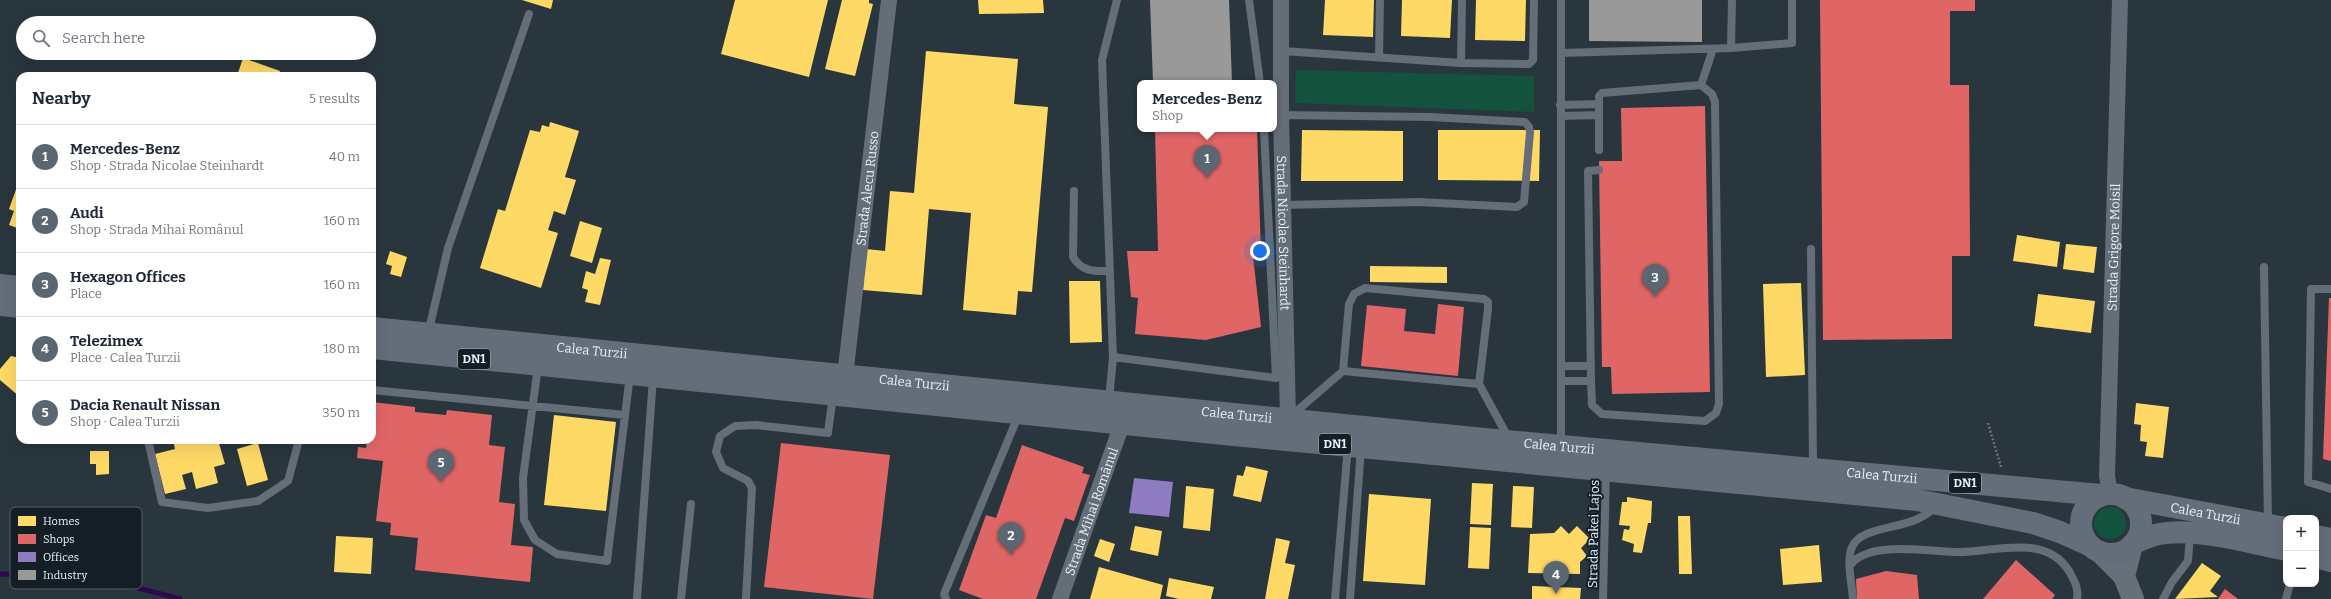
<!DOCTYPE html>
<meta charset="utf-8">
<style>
:root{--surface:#fff;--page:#f2f2f3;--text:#1f2937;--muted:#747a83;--line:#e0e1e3;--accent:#5a6671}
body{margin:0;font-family:Bitter,serif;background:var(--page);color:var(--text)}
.controls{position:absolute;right:12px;bottom:12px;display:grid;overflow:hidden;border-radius:8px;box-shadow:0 4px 16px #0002}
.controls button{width:36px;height:36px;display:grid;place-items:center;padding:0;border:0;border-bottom:1px solid var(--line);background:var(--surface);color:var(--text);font:20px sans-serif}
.you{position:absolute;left:1260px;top:251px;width:14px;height:14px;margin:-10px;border:3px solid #fff;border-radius:50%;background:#1a73e8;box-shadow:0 0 0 6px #1a73e833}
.badge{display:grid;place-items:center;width:26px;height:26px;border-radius:50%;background:var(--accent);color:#fff;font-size:13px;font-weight:700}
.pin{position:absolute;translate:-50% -33px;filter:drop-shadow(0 1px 2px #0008)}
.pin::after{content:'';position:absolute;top:21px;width:14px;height:12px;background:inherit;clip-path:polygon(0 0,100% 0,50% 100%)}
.popup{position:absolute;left:1137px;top:80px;width:140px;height:52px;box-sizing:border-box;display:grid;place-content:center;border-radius:8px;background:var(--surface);filter:drop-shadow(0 1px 3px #0005);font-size:13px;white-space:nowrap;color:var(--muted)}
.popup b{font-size:15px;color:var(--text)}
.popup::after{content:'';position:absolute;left:50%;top:100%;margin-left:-8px;border:8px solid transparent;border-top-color:var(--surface)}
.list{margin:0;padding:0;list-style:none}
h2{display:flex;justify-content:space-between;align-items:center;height:52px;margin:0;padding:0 16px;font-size:17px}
h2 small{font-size:13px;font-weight:400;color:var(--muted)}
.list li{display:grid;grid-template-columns:26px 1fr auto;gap:12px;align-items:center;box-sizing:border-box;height:64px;padding:0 16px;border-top:1px solid var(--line)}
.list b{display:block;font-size:15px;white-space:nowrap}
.list p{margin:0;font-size:13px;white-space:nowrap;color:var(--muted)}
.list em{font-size:13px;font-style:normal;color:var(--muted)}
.icon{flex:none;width:22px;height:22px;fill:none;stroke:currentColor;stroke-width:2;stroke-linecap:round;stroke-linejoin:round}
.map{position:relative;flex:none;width:2331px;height:599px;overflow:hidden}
.search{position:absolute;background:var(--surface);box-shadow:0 4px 16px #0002;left:16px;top:16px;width:360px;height:44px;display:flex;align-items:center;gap:10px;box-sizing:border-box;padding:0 14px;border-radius:22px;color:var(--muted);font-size:15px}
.panel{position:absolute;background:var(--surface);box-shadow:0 4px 16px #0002;left:16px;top:72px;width:360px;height:372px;border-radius:12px}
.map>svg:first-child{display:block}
.green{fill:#13523c}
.homes{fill:#ffd966}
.shops{fill:#e06666}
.offices{fill:#8e7cc3}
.industry{fill:#999}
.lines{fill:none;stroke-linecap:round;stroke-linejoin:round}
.stream{stroke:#2b094c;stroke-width:5}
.path{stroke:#697079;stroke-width:2.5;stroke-dasharray:2 2;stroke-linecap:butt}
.lane{stroke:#656d78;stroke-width:8}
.street{stroke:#656d78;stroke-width:16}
.secondary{stroke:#666f7a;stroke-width:22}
.primary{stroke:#646d79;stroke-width:22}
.labels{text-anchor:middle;stroke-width:4;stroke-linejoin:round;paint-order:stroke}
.shield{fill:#141f25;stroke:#a6b3ba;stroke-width:1}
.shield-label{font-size:12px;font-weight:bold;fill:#e4f2fa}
.street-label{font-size:13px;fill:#e4f2fa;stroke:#141f25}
.key{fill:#141f25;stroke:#525e65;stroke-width:1}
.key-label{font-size:11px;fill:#e4f2fa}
</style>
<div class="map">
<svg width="2331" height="599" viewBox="0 0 2331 599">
<rect width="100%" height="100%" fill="#29363e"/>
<path class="green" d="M 1296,70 L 1534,76 L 1534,112 L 1295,103 Z
M2094 523a16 16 0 1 1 32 0a16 16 0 1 1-32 0Z"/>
<path class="homes" d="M 522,0 L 553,0 L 551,9 Z
M 735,0 L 828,0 L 809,77 L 721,54 Z
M 842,0 L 869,0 L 869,3 L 873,4 L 855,76 L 825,69 Z
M 978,0 L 1043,0 L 1044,13 L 979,14 Z
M 1325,0 L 1374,0 L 1373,37 L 1323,35 Z
M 1402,0 L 1452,0 L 1450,38 L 1401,36 Z
M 1476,0 L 1526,0 L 1525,41 L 1475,40 Z
M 926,51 L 1018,59 L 1014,104 L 1048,107 L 1032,292 L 1018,291 L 1016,315 L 963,310 L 971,213 L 929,209 L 922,295 L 863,290 L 866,249 L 885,251 L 890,191 L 914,193 Z
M 243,58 L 280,71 L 278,76 L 237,76 Z
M 550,122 L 579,131 L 565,177 L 576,180 L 565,215 L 554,211 L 548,230 L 558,233 L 541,288 L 480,268 L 498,209 L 505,211 L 530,130 L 540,132 L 542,125 L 549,127 Z
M 1302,130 L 1403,131 L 1403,181 L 1301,181 Z
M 1438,130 L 1540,130 L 1539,181 L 1438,180 Z
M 18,184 L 20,185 L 20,229 L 9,225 L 14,211 L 9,209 Z
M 580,221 L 602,228 L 592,263 L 570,256 Z
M 2017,235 L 2060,242 L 2057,267 L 2013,261 Z
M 2066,244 L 2097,247 L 2094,273 L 2063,269 Z
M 390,251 L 407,257 L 401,277 L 390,274 L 392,266 L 386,264 Z
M 600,258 L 611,260 L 600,305 L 585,302 L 588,290 L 582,288 L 586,271 L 595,274 Z
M 1370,266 L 1447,267 L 1447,283 L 1370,282 Z
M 1069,281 L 1100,281 L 1102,342 L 1070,343 Z
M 1801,283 L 1805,375 L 1766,377 L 1763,284 Z
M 2038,294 L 2095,301 L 2091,333 L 2034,326 Z
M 11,356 L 20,358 L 20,397 L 0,380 L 0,369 Z
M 2136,403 L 2169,407 L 2163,458 L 2145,456 L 2147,442 L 2140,441 L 2141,425 L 2134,424 Z
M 554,415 L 616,422 L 606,511 L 544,505 Z
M 173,440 L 218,440 L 225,464 L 214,467 L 218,483 L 196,489 L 192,472 L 182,475 L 186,489 L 165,494 L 155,454 L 175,449 Z
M 258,443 L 268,480 L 247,486 L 237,449 Z
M 90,451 L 109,451 L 109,474 L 96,475 L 96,464 L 90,464 Z
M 1246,466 L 1268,471 L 1261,502 L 1233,496 L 1237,475 L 1243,476 Z
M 1472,483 L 1493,484 L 1491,525 L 1470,524 Z
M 1186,486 L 1214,489 L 1210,531 L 1183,528 Z
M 1513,486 L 1534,487 L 1532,528 L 1511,527 Z
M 1369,494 L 1431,499 L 1425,585 L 1363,581 Z
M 1627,497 L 1652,501 L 1651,523 L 1648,523 L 1642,553 L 1633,552 L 1634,544 L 1622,540 L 1624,529 L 1629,530 L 1630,526 L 1619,525 L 1622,502 L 1627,502 Z
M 1678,516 L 1690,516 L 1692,574 L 1679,574 Z
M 1135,526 L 1162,531 L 1158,556 L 1130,550 Z
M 1561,526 L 1569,534 L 1577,526 L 1590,539 L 1581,548 L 1587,556 L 1580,562 L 1580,574 L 1528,573 L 1530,534 L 1554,533 Z
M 1470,527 L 1491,528 L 1489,569 L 1468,568 Z
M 93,530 L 109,530 L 109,553 L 93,553 Z
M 336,536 L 373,538 L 371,574 L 334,572 Z
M 1276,538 L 1290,541 L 1285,563 L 1295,565 L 1288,599 L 1265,599 Z
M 1100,539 L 1115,544 L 1109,562 L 1094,556 Z
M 1819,545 L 1822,582 L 1783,585 L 1780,549 Z
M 2202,563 L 2221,576 L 2210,591 L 2218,597 L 2175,599 Z
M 1099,567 L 1163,585 L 1160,599 L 1090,599 Z
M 1169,578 L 1214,587 L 1211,599 L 1179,599 L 1166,596 Z
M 1532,586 L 1581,588 L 1580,599 L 1532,599 Z"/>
<path class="shops" d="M 1820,0 L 1975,0 L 1975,11 L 1950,11 L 1950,85 L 1969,85 L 1970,256 L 1952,256 L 1952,339 L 1823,340 Z
M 1705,106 L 1710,392 L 1612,394 L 1611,367 L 1602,367 L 1599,161 L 1622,161 L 1621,108 Z
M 1155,129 L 1257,129 L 1261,255 L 1253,256 L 1261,327 L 1206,340 L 1135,334 L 1138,298 L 1131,297 L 1127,251 L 1158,251 Z
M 2329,298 L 2331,298 L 2331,461 L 2323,459 Z
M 1438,304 L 1464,307 L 1458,376 L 1361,366 L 1367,305 L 1406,309 L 1404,331 L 1435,334 Z
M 372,402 L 415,407 L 415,412 L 446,415 L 447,410 L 492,415 L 489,445 L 505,447 L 499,502 L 515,504 L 511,545 L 533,547 L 530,582 L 415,570 L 418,538 L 390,535 L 391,523 L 376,521 L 383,461 L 357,458 L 358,447 L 366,448 L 367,440 L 372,440 Z
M 781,443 L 890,455 L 873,599 L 764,587 Z
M 1022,445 L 1084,467 L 1082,473 L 1090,475 L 1074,521 L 1065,518 L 1036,599 L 983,599 L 959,590 L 986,515 L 996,518 Z
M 2016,560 L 2055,595 L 2052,599 L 1983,599 Z
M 1886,571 L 1917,575 L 1919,599 L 1857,599 L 1856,579 Z
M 2225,589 L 2238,599 L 2218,599 Z"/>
<path class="offices" d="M 1134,478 L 1173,482 L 1169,517 L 1129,513 Z"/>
<path class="industry" d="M 1150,0 L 1229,0 L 1232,83 L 1153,83 Z
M 1589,0 L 1702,0 L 1702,42 L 1589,41 Z"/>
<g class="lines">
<path class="stream" d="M 0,574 L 96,577 L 180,599"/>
<path class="path" d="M 1988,423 L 2001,467"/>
<path class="lane" d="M 1249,0 L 1260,83
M 1561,0 L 1561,445
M 1731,48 L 1792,43 L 1792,0
M 1282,51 L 1461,63 L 1529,64 L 1533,60 L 1534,0
M 1561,53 L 1731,48 L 1732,0
M 1379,58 L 1380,0
M 1461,63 L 1462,0
M 1701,85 L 1713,49
M 1560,105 L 1599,104
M 1281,115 L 1430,117 L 1525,122 L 1529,127 L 1530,132 L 1524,202 L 1517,207 L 1419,202 L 1283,205
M 1561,116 L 1599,115
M 1074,191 L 1073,257 C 1082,272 1094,271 1110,271
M 1811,249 L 1813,468
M 2264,267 L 2268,524
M 2331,289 L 2311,289 L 2308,482 L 2331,489
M 428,334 L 448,248 L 529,14
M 1113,357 L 1102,60 L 1117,0
M 538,366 L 523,478 L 524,520 L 535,540 L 557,554 L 607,561 L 630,375
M 1561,366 L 1591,366
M 1343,371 L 1349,304 L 1354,294 L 1365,288 L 1484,299 L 1488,302 L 1488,309 L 1479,384
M 1561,381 L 1591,381 L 1592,405 L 1602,414 L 1705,421 L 1716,413 L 1719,404 L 1715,102 L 1712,94 L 1701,85 L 1602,93 L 1599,96 L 1599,150
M 1591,381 L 1588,171 L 1599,170
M 372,390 L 625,415
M 1109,400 L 1113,357 L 1276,378 L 1264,129
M 1291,416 L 1343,371 L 1479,384 L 1509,439
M 148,440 L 162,502 L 208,508 L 258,501 L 288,481 L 299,440
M 1851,564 C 1872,540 1930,552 1959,552 C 1995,552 2045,533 2069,571 C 2074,580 2079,588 2077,599
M 637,599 L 653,378
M 681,599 L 691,504
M 746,599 L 752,488 L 748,481 L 723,468 L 716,452 L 720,436 L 735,426 L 756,425 L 828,433 L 833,395
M 946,599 L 944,594 L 1019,414
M 1335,599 L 1348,446
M 1350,599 L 1361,448
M 1603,599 L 1606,472
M 1853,599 C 1852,584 1846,561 1852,547 C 1862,523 1914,532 1936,506
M 2163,599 L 2172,582 L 2188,561 L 2190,534
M 2286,599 L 2290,584"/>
<g class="street">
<path id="s1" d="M 1281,0 L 1281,115 L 1288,418"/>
<path id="s2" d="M 845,376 L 889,0"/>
<path id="s3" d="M 2110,494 L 2107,476 L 2120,0"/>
<path id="s4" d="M 1060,599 L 1122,424"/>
</g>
<path class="secondary" d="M 2100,552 L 2124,576 L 2133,599
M 2124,576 L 2132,545"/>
<g class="primary">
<path d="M 0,285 L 20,287"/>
<path d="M 0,305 L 20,307"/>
<path id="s5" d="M 372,328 L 1484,439 L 2101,495"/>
<path d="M 372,348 L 1234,435 L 1917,500 L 2033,523 L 2060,532 L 2089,545"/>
<circle cx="2111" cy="524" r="30"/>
<path id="s6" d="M 2125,498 L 2286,528"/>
<path d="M 2316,536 L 2331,539"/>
<path d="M 2134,543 C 2141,540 2148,537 2155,535 C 2194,526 2247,542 2286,550"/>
<path d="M 2316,557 L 2331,561"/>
</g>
</g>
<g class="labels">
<g class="shield">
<rect x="458" y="349" width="32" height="20" rx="3"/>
<rect x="1319" y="434" width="32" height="20" rx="3"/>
<rect x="1949" y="473" width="32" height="20" rx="3"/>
</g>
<g class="shield-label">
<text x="474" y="363">DN1</text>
<text x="1335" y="448">DN1</text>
<text x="1965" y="487">DN1</text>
</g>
<g class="street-label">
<text dy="5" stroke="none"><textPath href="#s2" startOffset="189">Strada Alecu Russo</textPath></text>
<text dy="5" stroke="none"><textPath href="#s1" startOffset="233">Strada Nicolae Steinhardt</textPath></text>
<text dy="5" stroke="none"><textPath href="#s3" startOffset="247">Strada Grigore Moisil</textPath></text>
<text dy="5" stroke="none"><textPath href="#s5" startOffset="221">Calea Turzii</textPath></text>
<text dy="5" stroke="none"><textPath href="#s5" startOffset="545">Calea Turzii</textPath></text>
<text dy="5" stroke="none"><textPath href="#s5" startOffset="869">Calea Turzii</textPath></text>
<text dy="5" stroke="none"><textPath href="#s5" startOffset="1193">Calea Turzii</textPath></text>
<text dy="5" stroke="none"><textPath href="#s5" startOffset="1517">Calea Turzii</textPath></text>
<text dy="5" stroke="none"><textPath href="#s4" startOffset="93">Strada Mihai Românul</textPath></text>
<text dy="5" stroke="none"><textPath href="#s6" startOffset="82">Calea Turzii</textPath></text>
<text transform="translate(1593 534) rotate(-89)" y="5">Strada Pakei Lajos</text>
</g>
</g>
<rect x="10" y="507" width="132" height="82" rx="6" class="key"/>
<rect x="18" y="516" width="18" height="10" fill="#ffd966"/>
<rect x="18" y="534" width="18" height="10" fill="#e06666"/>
<rect x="18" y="552" width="18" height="10" fill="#8e7cc3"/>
<rect x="18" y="570" width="18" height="10" fill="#999"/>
<g class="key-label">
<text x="43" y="525">Homes</text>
<text x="43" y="543">Shops</text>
<text x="43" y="561">Offices</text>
<text x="43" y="579">Industry</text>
</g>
</svg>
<div class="controls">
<button>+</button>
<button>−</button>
</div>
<div class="you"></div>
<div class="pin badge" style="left:1207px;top:178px">1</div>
<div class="popup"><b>Mercedes-Benz</b>Shop</div>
<div class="pin badge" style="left:1011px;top:555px">2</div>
<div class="pin badge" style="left:1655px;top:297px">3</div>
<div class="pin badge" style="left:1556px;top:594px">4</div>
<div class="pin badge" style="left:441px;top:482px">5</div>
<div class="search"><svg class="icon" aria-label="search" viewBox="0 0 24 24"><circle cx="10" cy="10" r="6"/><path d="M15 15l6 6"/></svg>Search here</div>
<section class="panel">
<h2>Nearby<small>5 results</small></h2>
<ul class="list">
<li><span class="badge">1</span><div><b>Mercedes-Benz</b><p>Shop · Strada Nicolae Steinhardt</p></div><em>40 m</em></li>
<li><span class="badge">2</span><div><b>Audi</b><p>Shop · Strada Mihai Românul</p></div><em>160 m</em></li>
<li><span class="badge">3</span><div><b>Hexagon Offices</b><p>Place</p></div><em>160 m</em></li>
<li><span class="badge">4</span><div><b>Telezimex</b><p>Place · Calea Turzii</p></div><em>180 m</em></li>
<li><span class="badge">5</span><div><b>Dacia Renault Nissan</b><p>Shop · Calea Turzii</p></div><em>350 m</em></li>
</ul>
</section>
</div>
